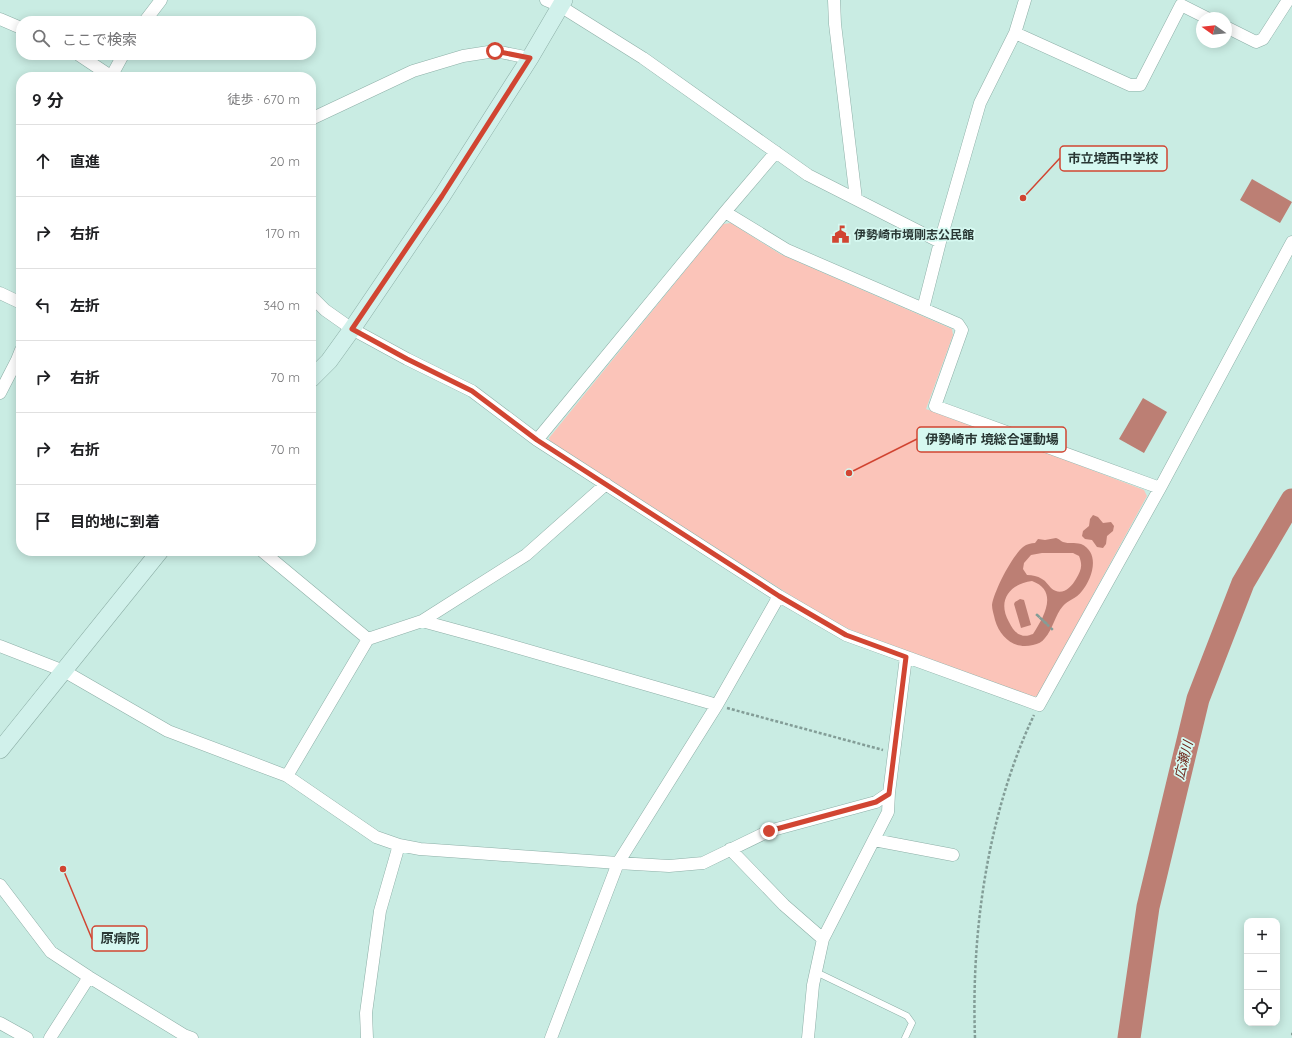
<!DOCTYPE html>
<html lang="ja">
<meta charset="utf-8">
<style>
:root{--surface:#fff;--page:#f6f6f6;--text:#202124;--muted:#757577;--line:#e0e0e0}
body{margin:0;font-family:Quicksand,"Noto Sans JP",sans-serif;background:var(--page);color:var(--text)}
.controls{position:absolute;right:12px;bottom:12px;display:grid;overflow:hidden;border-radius:8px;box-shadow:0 2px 10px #0003}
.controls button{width:36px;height:36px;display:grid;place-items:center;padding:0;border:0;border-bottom:1px solid var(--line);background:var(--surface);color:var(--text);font:20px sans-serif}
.compass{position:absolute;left:1196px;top:12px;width:36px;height:36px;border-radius:50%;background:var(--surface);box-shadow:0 2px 10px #0003;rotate:285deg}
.stop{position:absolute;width:12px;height:12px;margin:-9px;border:3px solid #d14532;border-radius:50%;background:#fff}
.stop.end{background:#d14532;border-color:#fff;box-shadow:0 1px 4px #0008}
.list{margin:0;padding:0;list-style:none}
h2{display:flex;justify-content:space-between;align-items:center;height:52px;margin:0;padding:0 16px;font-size:17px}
h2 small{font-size:13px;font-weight:400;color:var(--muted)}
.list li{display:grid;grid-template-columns:26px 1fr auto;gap:12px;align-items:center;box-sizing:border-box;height:72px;padding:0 16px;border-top:1px solid var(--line)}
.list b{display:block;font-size:15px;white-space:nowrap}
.list em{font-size:13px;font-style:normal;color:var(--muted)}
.icon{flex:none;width:22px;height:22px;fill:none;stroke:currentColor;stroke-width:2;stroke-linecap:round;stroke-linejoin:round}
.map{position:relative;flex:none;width:1292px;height:1038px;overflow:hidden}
.search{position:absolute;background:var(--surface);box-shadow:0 2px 10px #0003;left:16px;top:16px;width:300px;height:44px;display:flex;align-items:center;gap:10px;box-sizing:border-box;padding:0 14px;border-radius:16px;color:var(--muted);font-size:15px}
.panel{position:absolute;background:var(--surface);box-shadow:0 2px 10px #0003;left:16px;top:72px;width:300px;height:484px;border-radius:16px}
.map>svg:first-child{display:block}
.green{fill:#fbc4b9}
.water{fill:#bc7f74;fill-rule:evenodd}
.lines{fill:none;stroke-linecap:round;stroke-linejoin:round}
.river{stroke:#bc7f74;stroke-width:23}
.lane-casing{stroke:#8dafa7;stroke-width:7}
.street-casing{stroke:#8dafa7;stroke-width:13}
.secondary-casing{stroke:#8dafa7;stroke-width:18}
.path{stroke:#839d97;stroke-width:2.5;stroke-dasharray:3 2;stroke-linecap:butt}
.lane{stroke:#fff;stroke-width:6}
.street{stroke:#fff;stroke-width:12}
.secondary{stroke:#d1f1eb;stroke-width:17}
.route{stroke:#d14532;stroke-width:5}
.labels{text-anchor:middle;stroke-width:3.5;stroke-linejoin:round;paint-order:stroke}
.poi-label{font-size:12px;font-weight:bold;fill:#2a3835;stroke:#d6f9f1;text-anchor:start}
.water-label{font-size:13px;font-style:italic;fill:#6b2116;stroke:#d6f9f1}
.leader{fill:none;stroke:#d14532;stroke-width:1.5}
.callout-dot{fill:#d14532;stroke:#d6f9f1;stroke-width:1.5}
.callout{fill:#d6f9f1;stroke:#d14532;stroke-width:1.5}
.callout-label{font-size:13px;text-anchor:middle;font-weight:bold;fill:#2a3835}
</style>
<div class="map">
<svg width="1292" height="1038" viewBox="0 0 1292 1038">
<rect width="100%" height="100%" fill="#c9ece3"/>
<path class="green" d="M 731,223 L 780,254 L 952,329 L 953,335 L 926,409 L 1055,456 L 1144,490 L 1147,496 L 1042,688 L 1039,695 L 1034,697 L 873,640 L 829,620 L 551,443 L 549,438 L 723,224 Z"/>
<path class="water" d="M 1252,179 L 1292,202 L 1280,223 L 1240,200 Z
M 1143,398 L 1167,412 L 1144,453 L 1119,439 Z
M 1093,515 L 1098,517 L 1103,523 L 1111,522 L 1114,526 L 1113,531 L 1107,536 L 1106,544 L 1103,548 L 1097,547 L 1092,540 L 1085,539 L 1082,536 L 1083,531 L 1089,526 L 1090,519 Z
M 1056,538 C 1060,539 1060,541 1063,542 C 1069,544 1074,542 1081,544 C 1101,553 1092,579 1082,591 C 1076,599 1068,600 1063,606 C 1055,615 1053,629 1045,638 C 1042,642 1038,644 1033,645 C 1014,650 1000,637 995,620 C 994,615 992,610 992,605 C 994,591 1012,556 1023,547 C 1027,544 1031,543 1035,543 L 1038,539 L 1045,540 ZM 1042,553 L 1073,553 L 1079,556 C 1083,566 1081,570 1076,579 C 1071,588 1061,597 1051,588 C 1048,585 1046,581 1042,579 C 1037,576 1033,575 1027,575 L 1023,569 L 1024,563 L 1031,555 ZM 1032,581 C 1059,591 1044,617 1033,634 C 1030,635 1025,637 1021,635 C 1015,633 1012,628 1009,622 C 997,601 1009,584 1032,581 Z
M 1020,599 L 1024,600 L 1031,625 L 1021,628 L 1014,604 L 1015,602 Z"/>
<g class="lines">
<path class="river" d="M 1129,1038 L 1148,907 L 1198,699 L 1243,583 L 1292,500"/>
<defs>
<path id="lane" d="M 816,972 L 907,1016 L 912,1023 L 905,1038"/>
<path id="street" d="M 546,0 L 560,6 L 643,58 L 808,175 L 940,242
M 834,0 L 835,24 L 856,199
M 0,19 L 21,28
M 145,21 L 161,0
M 1226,27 L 1256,42 L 1263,39 L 1288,0
M 1015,33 L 1130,85 L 1140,85 L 1181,5 L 1207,18
M 79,55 L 112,77
M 111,77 L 123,55
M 311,119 L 413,71 L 463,56 L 495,51 L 530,58
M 725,212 L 787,250 L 958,324 L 962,330 L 935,406 L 1160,488
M 0,293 L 21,303
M 311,296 L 325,310 L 352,329 L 407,359 L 472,391 L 537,440 L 779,596 L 846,635 L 1039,705 L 1160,488 L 1292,242
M 923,309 L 940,242 L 980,103 L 1015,33 L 1025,0
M 0,393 L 17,360 L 21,350
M 537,440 L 725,212 L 776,152
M 262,551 L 368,639
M 422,621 L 488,639 L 717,705
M 0,646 L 64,671 L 168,731 L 287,776 L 376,837 L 399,845 L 420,849 L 618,863 L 669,866 L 703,863 L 769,831 L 876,802 L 889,793 L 906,657
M 287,776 L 368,639 L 422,621 L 526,555 L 606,484
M 874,840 L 953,855
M 730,849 L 784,905 L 823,939
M 0,885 L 51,952 L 89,977 L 184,1035 L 192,1038
M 0,1023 L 27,1038
M 50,1038 L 89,977
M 367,1038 L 366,1013 L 380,911 L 399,845
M 551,1038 L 618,863 L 717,705 L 779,596
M 808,1038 L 813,985 L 823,939 L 888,812 L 889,793"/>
<path id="secondary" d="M 311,379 L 329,361 L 352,329 L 442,196 L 530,58 L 564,0
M 0,750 L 160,551"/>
</defs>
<use href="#lane" class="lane-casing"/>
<use href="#street" class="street-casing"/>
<use href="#secondary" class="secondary-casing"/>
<path class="path" d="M 1047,624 L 1036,614 L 1054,631
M 727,708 L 883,750
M 1291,1034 L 1292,1034
M 975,1038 C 971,931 988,812 1034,715"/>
<use href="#lane" class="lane"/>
<use href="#street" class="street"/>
<use href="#secondary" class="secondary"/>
</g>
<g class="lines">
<path class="route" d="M 495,51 L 530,58 L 442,196 L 352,329 L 407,359 L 472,391 L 537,440 L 779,596 L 846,635 L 906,657 L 889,794 L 876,802 L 769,831"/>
</g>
<defs>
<symbol id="civic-bare" viewBox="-9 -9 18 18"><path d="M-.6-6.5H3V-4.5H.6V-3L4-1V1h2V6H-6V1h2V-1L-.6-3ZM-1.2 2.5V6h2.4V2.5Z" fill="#d14532" stroke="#d6f9f1" stroke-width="2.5" paint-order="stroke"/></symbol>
</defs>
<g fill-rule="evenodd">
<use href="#civic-bare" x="828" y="222" width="25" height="25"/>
</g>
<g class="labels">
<g class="poi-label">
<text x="854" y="239">伊勢崎市境剛志公民館</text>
</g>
<g class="water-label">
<text transform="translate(1183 760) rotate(-76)" y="5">広瀬川</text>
</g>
</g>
<path class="leader" d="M1023 198L1060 158M849 473L917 439M63 869L92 939"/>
<g class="callout-dot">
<circle cx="1023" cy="198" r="4"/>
<circle cx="849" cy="473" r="4"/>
<circle cx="63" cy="869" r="4"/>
</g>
<g class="callout">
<rect x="1060" y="146" width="107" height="25" rx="4"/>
<rect x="917" y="427" width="149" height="25" rx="4"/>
<rect x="92" y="926" width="55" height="25" rx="4"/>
</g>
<g class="callout-label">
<text x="1113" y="163">市立境西中学校</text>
<text x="992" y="444">伊勢崎市 境総合運動場</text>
<text x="120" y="943">原病院</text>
</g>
</svg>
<div class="controls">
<button>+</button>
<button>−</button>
<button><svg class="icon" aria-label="locate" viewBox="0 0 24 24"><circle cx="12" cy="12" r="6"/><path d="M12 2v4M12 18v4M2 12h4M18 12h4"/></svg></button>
</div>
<svg class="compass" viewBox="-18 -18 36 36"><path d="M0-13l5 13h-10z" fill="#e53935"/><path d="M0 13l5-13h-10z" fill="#757577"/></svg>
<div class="stop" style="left:495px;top:51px"></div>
<div class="stop end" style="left:769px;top:831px"></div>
<div class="search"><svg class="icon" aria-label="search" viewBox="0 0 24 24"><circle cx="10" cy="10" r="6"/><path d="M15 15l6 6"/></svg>ここで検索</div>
<section class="panel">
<h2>9 分<small>徒歩 · 670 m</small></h2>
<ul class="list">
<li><svg class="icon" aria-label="ahead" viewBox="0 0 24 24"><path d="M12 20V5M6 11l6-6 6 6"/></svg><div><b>直進</b></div><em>20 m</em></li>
<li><svg class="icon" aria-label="right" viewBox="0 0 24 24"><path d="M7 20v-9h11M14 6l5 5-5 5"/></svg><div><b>右折</b></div><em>170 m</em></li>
<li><svg class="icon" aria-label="left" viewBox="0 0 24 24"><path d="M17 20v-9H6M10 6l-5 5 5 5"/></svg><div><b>左折</b></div><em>340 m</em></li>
<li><svg class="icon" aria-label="right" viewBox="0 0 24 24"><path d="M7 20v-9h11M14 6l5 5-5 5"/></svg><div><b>右折</b></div><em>70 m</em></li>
<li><svg class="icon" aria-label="right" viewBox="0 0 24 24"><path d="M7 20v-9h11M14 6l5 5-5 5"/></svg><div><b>右折</b></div><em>70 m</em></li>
<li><svg class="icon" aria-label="arrive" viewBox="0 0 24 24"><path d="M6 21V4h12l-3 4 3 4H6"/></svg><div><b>目的地に到着</b></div></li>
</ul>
</section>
</div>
